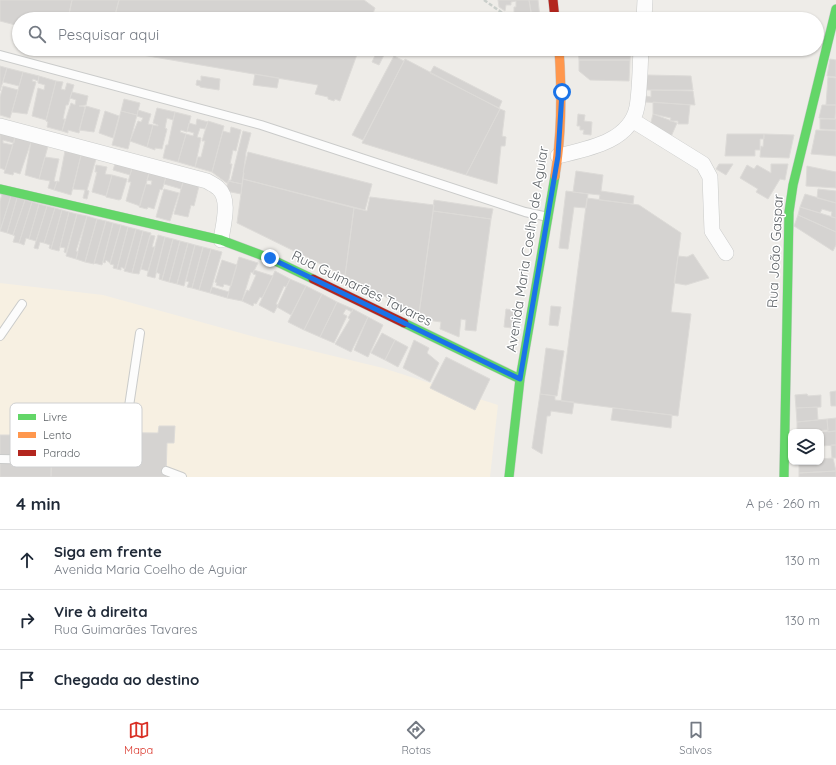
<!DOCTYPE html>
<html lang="pt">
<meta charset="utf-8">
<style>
:root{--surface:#fff;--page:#f2f2f3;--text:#1f2937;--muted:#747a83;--line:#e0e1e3;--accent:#d93025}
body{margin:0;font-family:Quicksand,sans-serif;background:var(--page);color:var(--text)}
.controls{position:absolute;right:12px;bottom:12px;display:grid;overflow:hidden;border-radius:8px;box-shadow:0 1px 3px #0004}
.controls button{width:36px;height:36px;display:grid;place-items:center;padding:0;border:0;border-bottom:1px solid var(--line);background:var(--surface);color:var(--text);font:20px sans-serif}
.stop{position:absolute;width:12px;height:12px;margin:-9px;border:3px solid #1a73e8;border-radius:50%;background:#fff}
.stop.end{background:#1a73e8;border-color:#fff;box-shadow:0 1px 4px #0008}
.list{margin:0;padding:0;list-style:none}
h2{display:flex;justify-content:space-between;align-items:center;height:52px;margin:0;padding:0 16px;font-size:17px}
h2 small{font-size:13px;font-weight:400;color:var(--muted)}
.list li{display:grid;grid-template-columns:26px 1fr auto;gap:12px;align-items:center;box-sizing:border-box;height:60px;padding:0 16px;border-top:1px solid var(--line)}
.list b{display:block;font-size:15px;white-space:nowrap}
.list p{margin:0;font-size:13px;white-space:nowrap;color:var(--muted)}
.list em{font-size:13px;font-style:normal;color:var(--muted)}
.icon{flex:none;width:22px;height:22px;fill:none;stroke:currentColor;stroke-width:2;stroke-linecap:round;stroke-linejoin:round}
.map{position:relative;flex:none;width:836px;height:477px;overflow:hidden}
.search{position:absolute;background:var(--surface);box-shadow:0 1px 3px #0004;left:12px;right:12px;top:12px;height:44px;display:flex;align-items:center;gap:10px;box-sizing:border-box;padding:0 14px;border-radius:22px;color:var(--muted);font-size:15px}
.sheet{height:232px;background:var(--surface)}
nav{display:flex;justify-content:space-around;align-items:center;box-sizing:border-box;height:56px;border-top:1px solid var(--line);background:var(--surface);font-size:11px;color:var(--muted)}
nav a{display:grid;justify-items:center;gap:2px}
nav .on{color:var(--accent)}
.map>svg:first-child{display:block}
.commercial{fill:#f7f0e2}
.building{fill:#d5d3d1;stroke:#dddbd8}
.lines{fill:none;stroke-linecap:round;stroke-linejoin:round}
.lane-casing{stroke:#cacbca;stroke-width:10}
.street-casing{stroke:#cacbca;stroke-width:16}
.fast-casing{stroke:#cacbca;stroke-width:10}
.slow-casing{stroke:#cacbca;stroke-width:10}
.jam-casing{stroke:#cacbca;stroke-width:10}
.path{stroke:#cacfcb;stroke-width:2.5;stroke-dasharray:4 2;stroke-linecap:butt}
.lane{stroke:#fcfcfc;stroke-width:8}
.street{stroke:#fcfcfc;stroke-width:15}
.fast{stroke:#63d668;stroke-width:9}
.slow{stroke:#ff974d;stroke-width:9}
.jam{stroke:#b3261e;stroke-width:9}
.route{stroke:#1a73e8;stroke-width:5}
.labels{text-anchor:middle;stroke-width:3;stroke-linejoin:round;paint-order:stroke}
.street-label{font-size:14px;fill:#5e6367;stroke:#fff}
.key{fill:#fff;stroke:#cfd0d1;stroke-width:1}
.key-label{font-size:11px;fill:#5e6367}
</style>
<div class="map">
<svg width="836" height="477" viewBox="0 0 836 477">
<rect width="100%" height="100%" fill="#eeece8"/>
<path class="commercial" d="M 0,283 L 103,295 L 259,338 L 383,368 L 498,405 L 490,477 L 0,477 Z"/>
<path class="building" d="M 0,0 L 72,0 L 68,19 L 19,19 L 19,26 L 0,21 Z
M 72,0 L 119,0 L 114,19 L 68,19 Z
M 119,0 L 364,0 L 375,8 L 371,19 L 114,19 Z
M 498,0 L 529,0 L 532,17 L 530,19 L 517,19 L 514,17 L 514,7 L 516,7 L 516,1 L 511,2 L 511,5 L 506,5 L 505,11 L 499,7 Z
M 529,0 L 538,0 L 540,18 L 532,19 Z
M 625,15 L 625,19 L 577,19 L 577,17 L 586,17 L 586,19 Z
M 107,49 L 359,49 L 340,101 L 335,99 L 334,101 L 328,99 L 328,97 L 315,94 L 318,85 Z
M 363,49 L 372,49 L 370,54 L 363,51 Z
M 378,49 L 387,49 L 379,65 L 372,62 Z
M 578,49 L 631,49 L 630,60 L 579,60 Z
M 394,56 L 404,61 L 363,140 L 352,135 Z
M 405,59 L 500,109 L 466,175 L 362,143 Z
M 830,59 L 836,60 L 836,77 L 827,76 Z
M 579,60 L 630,60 L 629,81 L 590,80 L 579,71 Z
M 0,66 L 7,68 L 0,91 Z
M 434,66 L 502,101 L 499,108 L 430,73 Z
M 7,68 L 23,72 L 19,86 L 3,82 Z
M 23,72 L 39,76 L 38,81 L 33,79 L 32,81 L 36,82 L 27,114 L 12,112 Z
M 255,74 L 279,78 L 277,88 L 253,85 Z
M 647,75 L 691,76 L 693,90 L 646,90 Z
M 39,76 L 56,81 L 46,120 L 32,116 L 38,88 L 44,90 L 45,85 L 38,83 Z
M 201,76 L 220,79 L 219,90 L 200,87 L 200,86 L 196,85 L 197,80 L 201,81 Z
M 828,77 L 836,78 L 836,105 L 826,105 Z
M 56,81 L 63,82 L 61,89 L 65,90 L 67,83 L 74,85 L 68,105 L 66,105 L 63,119 L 65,119 L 62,131 L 47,127 L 48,122 L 46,121 Z
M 3,86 L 18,90 L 10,118 L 0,115 L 0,97 Z
M 651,90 L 693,91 L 695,105 L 645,102 L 646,96 L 651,97 Z
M 72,92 L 88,96 L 86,105 L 79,106 L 85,107 L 79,133 L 68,130 L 68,133 L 62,131 L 71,103 L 75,105 L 76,100 L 70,98 Z
M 124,99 L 140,103 L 137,115 L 121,111 Z
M 653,102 L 690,105 L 688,124 L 678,124 L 678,121 L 670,121 L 671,118 L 653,114 Z
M 822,105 L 836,105 L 835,119 L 819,118 Z
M 86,106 L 100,110 L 94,132 L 79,130 Z
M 157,108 L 175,112 L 173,120 L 167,118 L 165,128 L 167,129 L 162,149 L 155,148 L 155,150 L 147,147 L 153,125 L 158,126 L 158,125 L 153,123 Z
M 500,109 L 505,111 L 502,136 L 506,137 L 505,146 L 501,146 L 497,184 L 466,175 Z
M 138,110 L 151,114 L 148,124 L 153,125 L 147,147 L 130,141 L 138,121 L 141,122 L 143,118 L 137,116 Z
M 105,111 L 119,116 L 113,138 L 99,133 Z
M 121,111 L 137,115 L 128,149 L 112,145 Z
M 175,112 L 191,116 L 187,132 L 181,130 L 180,132 L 186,134 L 178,162 L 163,158 L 166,145 L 168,145 Z
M 578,114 L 585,115 L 584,121 L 592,122 L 591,135 L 583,134 L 584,130 L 580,130 L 580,126 L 577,126 Z
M 653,114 L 677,123 L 670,139 L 650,126 Z
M 197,119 L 208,122 L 205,129 L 200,128 L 197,137 L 201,138 L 195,167 L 178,162 L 186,134 L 193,136 L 194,133 L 187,131 L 189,123 L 196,125 Z
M 820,119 L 836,119 L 836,130 L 820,129 Z
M 208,121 L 224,126 L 212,172 L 195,167 L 198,157 L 201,157 L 205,141 L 202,141 Z
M 231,127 L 241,130 L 236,151 L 233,150 L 230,164 L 232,164 L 228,184 L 212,172 L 223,131 L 230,133 Z
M 816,130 L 836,131 L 836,156 L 811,154 Z
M 243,131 L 251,133 L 246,152 L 242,184 L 228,181 L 231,180 Z
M 0,133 L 15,137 L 14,143 L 3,140 L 3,143 L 13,145 L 5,170 L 0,168 Z
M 727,134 L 764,134 L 764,139 L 760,139 L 760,150 L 755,150 L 755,156 L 725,156 Z
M 764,134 L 794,135 L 789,158 L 760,157 L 761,146 L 763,147 Z
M 15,137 L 31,142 L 20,174 L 14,172 L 13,175 L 4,173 Z
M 31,142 L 48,146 L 39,179 L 25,175 Z
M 65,151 L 81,155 L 71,195 L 54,190 L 57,181 L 59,182 Z
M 248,152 L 372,184 L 365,210 L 243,179 L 244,173 L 243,172 Z
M 81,155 L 96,159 L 87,190 L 89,191 L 87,199 L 83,198 L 85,190 L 73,189 Z
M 45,157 L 59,159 L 54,181 L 57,182 L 54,190 L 48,188 L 50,181 L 39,179 Z
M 115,164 L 132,168 L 130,175 L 113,170 Z
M 719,164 L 733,164 L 726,175 L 716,169 Z
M 771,164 L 788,164 L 785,180 L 780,179 L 768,199 L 756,192 L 758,189 L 740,178 L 747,165 L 754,169 L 757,165 L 771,173 Z
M 96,165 L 107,167 L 105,174 L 112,175 L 106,196 L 92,192 L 97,172 L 95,172 Z
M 807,166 L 836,172 L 836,188 L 806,186 Z
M 132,168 L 149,173 L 140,206 L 126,201 L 131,182 L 128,182 Z
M 576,171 L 603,175 L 601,191 L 634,196 L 633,204 L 599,200 L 600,195 L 573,192 Z
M 149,173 L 166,177 L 162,190 L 160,189 L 154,209 L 148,207 L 147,209 L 139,207 L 146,184 L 151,185 L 152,181 L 147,180 Z
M 112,175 L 127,179 L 121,199 L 119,200 L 106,197 Z
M 166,177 L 183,182 L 181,189 L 164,184 Z
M 243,179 L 354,208 L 345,276 L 237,223 Z
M 228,181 L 242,184 L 241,194 L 226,191 Z
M 183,182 L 199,186 L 194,206 L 191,205 L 188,217 L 174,214 Z
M 164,189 L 179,193 L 170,221 L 156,217 Z
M 818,189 L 836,191 L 836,203 L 817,198 Z
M 566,191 L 588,194 L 586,208 L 574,207 L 568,249 L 559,248 Z
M 2,194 L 11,196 L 0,231 L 0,201 Z
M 805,194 L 836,203 L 836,218 L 831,217 L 832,212 L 822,209 L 820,213 L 800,207 Z
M 11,196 L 17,198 L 7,233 L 0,231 Z
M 370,197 L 434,205 L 419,314 L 345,276 L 354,208 L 367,211 Z
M 17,198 L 25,200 L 13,235 L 7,233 Z
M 587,198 L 639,205 L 681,233 L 671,312 L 691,314 L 678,416 L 561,401 Z
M 25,200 L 32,202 L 19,243 L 13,242 L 15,236 L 13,235 Z
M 434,200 L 493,209 L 491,219 L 433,211 Z
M 32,202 L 39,204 L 29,239 L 26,238 L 24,245 L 19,243 Z
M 39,204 L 47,206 L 36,241 L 29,239 Z
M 47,206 L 55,208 L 44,243 L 40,242 L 38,249 L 34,248 Z
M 800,207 L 836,218 L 836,232 L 798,215 Z
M 55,208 L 62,210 L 51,249 L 49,248 L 50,245 L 44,243 Z
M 62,210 L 69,212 L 59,251 L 51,249 Z
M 433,211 L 491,219 L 476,331 L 465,330 L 466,320 L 461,319 L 459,337 L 440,329 L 441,322 L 427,320 L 428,319 L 423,318 L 423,315 L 419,314 Z
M 69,212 L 77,214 L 66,253 L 64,252 L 65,248 L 60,247 Z
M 77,214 L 87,216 L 76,251 L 78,252 L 76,259 L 66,256 Z
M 798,215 L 836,232 L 836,245 L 833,251 L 794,226 Z
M 87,216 L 97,219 L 85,262 L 76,259 Z
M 97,219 L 106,221 L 94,264 L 85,262 Z
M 106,221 L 113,223 L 102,265 L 94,263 Z
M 113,223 L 121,225 L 110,263 L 106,260 L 105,263 L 103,262 Z
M 121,225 L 128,227 L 117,269 L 113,268 L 114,265 L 110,264 Z
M 128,227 L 136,229 L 125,269 L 121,267 L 121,270 L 117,269 Z
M 136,229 L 143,231 L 132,273 L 124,271 Z
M 143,231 L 151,233 L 139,274 L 132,273 Z
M 150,235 L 155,236 L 152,247 L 155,247 L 148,271 L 141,269 Z
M 158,235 L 165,237 L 155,278 L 147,276 Z
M 165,237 L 173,239 L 162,280 L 159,279 L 160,274 L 156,272 Z
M 173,239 L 180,241 L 169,282 L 162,280 Z
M 180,241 L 188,243 L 177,284 L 169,282 Z
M 188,243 L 195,245 L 184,286 L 177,284 Z
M 195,245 L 203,247 L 192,288 L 187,287 L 189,282 L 186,281 Z
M 203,247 L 211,249 L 199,290 L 192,288 Z
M 211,249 L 222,252 L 210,293 L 199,290 Z
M 693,254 L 709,278 L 686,285 L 674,283 L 678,256 L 687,257 Z
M 239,257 L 258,263 L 253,273 L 251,272 L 242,301 L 227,298 Z
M 222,260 L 237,265 L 231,286 L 224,284 L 223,287 L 216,285 L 217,283 L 215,282 Z
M 254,270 L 273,276 L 262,298 L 260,297 L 256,304 L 254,303 L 253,306 L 242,301 L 247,290 L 249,291 L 256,275 L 253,274 Z
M 275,271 L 290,279 L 286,287 L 284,286 L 276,304 L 278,305 L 274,313 L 259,305 Z
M 343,275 L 357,282 L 355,286 L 341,279 Z
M 290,279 L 306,286 L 291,315 L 277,307 Z
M 306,286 L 322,294 L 304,330 L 288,322 Z
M 212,287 L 229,292 L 227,298 L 210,293 Z
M 322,294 L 337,302 L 320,337 L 304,330 Z
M 337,302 L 353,309 L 352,312 L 346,309 L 343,314 L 347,316 L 334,343 L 320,337 Z
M 551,306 L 561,307 L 558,326 L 549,325 Z
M 353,309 L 368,317 L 351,352 L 335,344 L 350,319 L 348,318 Z
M 506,309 L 514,310 L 512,328 L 504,327 Z
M 368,317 L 383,325 L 368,357 L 354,350 Z
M 382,333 L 395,340 L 385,360 L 371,353 Z
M 395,340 L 408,347 L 398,367 L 385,360 Z
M 414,340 L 429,348 L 427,353 L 439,363 L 430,382 L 403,368 Z
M 546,348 L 564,351 L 557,396 L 540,394 Z
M 446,357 L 490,379 L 475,410 L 430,388 Z
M 836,391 L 836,406 L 831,406 L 830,392 Z
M 540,394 L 555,396 L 555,400 L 574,402 L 572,414 L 551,411 L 550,416 L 547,416 L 542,454 L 532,448 Z
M 807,394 L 808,396 L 821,395 L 821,407 L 796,408 L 795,395 Z
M 817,407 L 818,420 L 797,422 L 796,408 Z
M 613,408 L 672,415 L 671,428 L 611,420 Z
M 13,409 L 61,411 L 61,424 L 44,424 L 44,441 L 52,441 L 51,477 L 0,477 L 0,435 L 11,435 Z
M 836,418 L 836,431 L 828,432 L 827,419 Z
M 827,419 L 828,430 L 797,432 L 797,422 Z
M 44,424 L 61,424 L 61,432 L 158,433 L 159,426 L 175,426 L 174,443 L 167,443 L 166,477 L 51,477 L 52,441 L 44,441 Z
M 836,431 L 836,445 L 821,446 L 821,432 Z
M 831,445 L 836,445 L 836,458 L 832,458 Z
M 833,458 L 836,471 L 799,473 L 799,462 L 821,462 L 821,459 Z
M 836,471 L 836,477 L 799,477 L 799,473 Z"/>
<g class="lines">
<defs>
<path id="lane" d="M 0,55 L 261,125 L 525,212 L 548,217
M 0,336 L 22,304
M 125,433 L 140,333
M 0,459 L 51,460
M 166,471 L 182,477"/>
<path id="street" d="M 644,19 L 645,0
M 632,120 L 703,164 L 710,177 L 712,231 L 726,253
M 0,126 L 207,181 C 210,183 215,185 218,188 C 231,199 223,225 221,240
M 558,156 C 587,149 630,142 637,107 C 640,89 640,68 641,49"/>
<path id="fast" d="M 0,189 L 221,240 L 269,258 L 313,279
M 404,323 L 520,379
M 509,477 L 520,379 L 555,176
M 784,477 L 789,212 L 793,185 L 836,9"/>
<path id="slow" d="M 555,176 C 562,133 562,91 559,49"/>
<path id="jam" d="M 553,0 L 555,19
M 313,279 L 404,323"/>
</defs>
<use href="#lane" class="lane-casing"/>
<use href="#street" class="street-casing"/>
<use href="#fast" class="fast-casing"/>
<use href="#slow" class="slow-casing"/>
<use href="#jam" class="jam-casing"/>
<path class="path" d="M 484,0 L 511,19"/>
<use href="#lane" class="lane"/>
<use href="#street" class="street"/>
<use href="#fast" class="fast"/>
<use href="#slow" class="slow"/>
<use href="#jam" class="jam"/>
</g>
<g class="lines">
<path class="route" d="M 270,258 L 520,379 L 558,156 L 562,92"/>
</g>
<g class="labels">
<g class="street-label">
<text transform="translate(527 249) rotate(-81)" y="5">Avenida Maria Coelho de Aguiar</text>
<text transform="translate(775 251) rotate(-87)" y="5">Rua João Gaspar</text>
<text transform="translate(362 288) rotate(26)" y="5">Rua Guimarães Tavares</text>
</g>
</g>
<rect x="10" y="403" width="132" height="64" rx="6" class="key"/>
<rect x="18" y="414" width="18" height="6" fill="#63d668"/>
<rect x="18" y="432" width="18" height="6" fill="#ff974d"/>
<rect x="18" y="450" width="18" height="6" fill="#b3261e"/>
<g class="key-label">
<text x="43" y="421">Livre</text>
<text x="43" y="439">Lento</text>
<text x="43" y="457">Parado</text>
</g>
</svg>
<div class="controls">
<button><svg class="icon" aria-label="layers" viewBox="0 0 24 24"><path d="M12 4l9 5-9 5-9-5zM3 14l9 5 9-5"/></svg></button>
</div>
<div class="stop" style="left:562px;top:92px"></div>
<div class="stop end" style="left:270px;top:258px"></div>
<div class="search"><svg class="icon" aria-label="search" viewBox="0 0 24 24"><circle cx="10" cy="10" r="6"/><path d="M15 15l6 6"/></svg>Pesquisar aqui</div>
</div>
<section class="sheet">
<h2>4 min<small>A pé · 260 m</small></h2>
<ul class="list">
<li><svg class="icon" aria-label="ahead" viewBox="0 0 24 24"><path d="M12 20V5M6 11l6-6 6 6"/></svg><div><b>Siga em frente</b><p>Avenida Maria Coelho de Aguiar</p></div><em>130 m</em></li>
<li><svg class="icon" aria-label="right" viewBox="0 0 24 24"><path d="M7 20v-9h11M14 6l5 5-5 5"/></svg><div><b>Vire à direita</b><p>Rua Guimarães Tavares</p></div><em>130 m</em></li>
<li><svg class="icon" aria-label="arrive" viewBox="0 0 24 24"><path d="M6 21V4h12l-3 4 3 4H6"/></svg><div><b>Chegada ao destino</b></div></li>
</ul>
</section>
<nav>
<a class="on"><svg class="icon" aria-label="map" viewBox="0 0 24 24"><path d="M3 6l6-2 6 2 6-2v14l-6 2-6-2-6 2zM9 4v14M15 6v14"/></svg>Mapa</a>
<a><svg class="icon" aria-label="directions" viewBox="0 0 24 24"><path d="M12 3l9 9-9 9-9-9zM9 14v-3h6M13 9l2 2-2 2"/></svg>Rotas</a>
<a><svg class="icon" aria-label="saved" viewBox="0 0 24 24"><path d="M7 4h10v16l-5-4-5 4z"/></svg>Salvos</a>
</nav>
